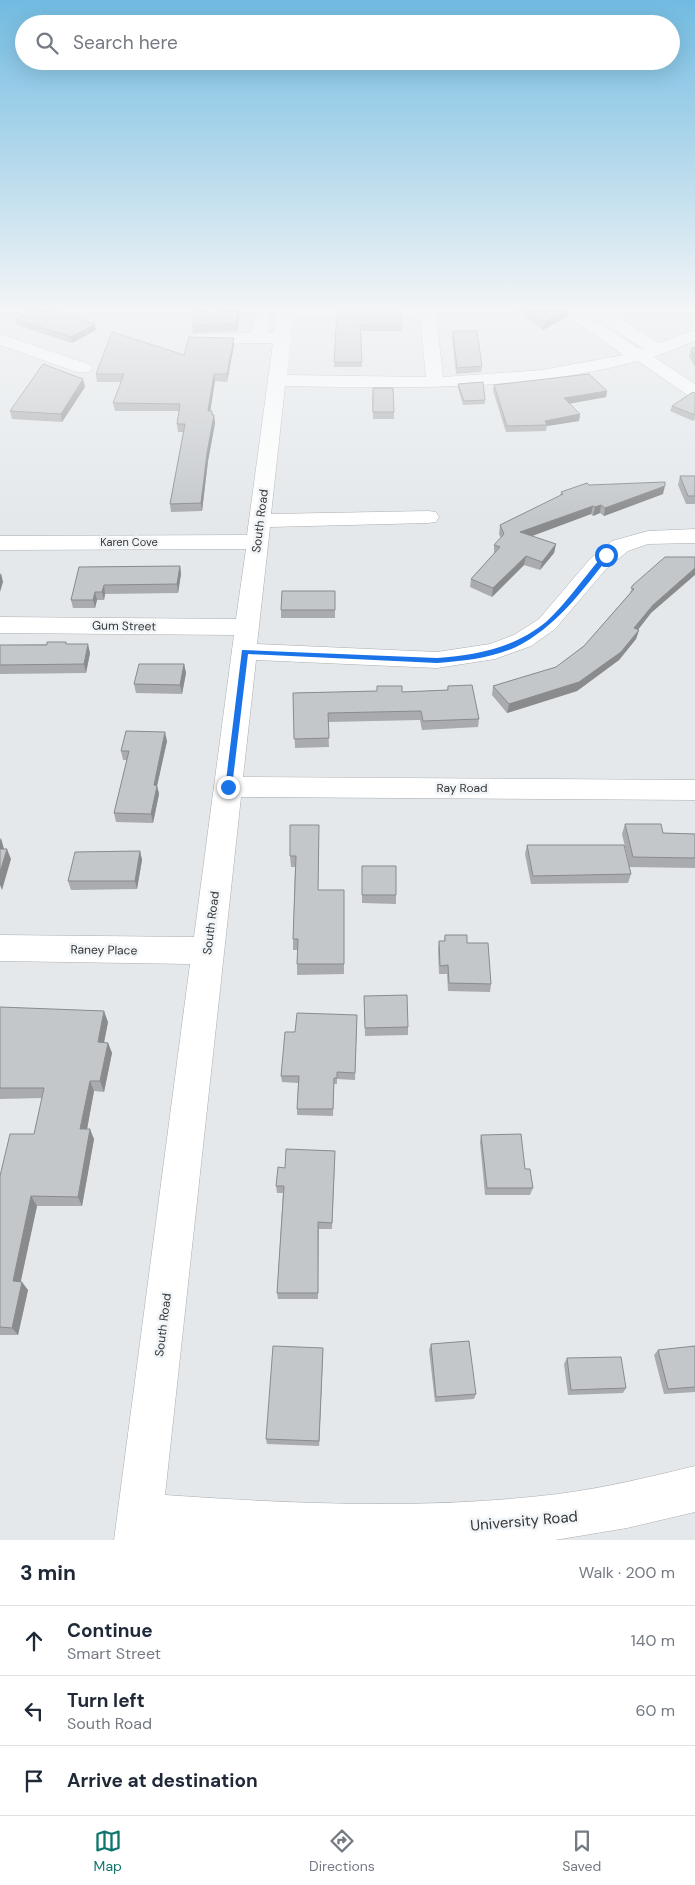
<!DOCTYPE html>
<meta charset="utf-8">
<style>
:root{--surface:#fff;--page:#f6f6f7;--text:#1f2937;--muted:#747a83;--line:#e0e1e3;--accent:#0f766e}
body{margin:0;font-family:"DM Sans",sans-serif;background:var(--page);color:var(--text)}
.stop{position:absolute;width:15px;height:15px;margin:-11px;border:4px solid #1a73e8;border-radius:50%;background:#fff}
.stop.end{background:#1a73e8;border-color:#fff;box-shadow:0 1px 5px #0008}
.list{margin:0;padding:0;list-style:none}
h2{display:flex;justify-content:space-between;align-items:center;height:65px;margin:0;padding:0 20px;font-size:21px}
h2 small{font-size:16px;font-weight:400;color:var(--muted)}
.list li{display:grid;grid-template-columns:32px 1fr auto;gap:15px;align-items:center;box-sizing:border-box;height:70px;padding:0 20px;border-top:1px solid var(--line)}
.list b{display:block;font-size:19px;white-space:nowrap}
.list p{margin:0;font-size:16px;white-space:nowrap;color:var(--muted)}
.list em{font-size:16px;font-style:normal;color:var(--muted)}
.icon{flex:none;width:28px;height:28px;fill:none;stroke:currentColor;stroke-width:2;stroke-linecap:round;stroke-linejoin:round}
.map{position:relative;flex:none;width:695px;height:1540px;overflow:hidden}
.search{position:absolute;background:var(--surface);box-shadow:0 5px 20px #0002;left:15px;right:15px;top:15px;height:55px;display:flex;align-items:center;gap:12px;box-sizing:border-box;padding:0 18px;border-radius:28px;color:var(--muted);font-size:19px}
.sheet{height:275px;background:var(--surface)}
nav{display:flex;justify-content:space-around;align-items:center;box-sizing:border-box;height:70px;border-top:1px solid var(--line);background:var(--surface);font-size:14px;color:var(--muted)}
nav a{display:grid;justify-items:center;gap:2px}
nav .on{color:var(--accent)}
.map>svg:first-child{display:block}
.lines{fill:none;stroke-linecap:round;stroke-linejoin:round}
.minor-casing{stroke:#abaeb1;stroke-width:1}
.minor{fill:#fff;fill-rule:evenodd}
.wall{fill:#a9abae}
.shaded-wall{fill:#898b8d}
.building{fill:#c4c7ca;stroke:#898b8d}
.route{fill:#1a73e8}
.labels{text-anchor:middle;stroke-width:5;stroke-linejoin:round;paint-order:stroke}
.far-street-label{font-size:11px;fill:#363738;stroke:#f1f5f8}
.street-label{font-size:12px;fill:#363738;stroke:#f1f5f8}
.near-street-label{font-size:15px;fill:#363738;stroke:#f1f5f8}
</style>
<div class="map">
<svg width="695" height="1540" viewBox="0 0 695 1540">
<rect width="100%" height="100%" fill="#e4e8eb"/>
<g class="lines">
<defs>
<path id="minor" d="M 256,306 L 272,306 L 268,333 L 274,333 L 278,306 L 435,306 L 443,377 L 542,370 L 623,355 L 568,316 L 566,313 C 571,305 590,304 599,307 C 611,310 645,335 659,343 L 695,330 L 695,341 L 654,357 L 695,384 L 695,397 L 689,396 L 638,361 C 522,392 404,388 285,386 L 271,514 L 428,511 L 436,512 L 439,517 L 436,522 L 428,523 L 270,527 L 257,644 L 437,652 L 490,644 L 514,635 L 539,619 L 590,559 L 612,541 L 648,531 L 695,529 L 695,543 L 648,544 L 628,551 L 606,569 L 555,629 L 531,646 L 495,659 L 437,668 L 256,660 L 243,777 L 695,780 L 695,800 L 241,797 L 165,1495 C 296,1504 427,1510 558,1494 C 604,1488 650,1477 695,1466 L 695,1512 L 627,1528 L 555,1540 L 114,1540 L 190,964 L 0,961 L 0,935 L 194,937 L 234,635 L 0,633 L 0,617 L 236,619 L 246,549 L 0,550 L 0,536 L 247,535 L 273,343 L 197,344 L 191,343 L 189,339 L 191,335 L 197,334 L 251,333 ZM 587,314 L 589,314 L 644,349 L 635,347 ZM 293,315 L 420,315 L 426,377 L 287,375 Z
M 0,334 L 89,364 L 92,368 L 89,372 L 77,372 L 0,345 Z"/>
</defs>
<use href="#minor" class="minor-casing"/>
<use href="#minor" class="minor"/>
</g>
<path class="wall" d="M 241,306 L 237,331 L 193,333 L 192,325 Z
M 512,306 L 569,306 L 567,317 L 543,330 Z
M 337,312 L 402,325 L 402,331 L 361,331 L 362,367 L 334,367 Z
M 15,319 L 96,330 L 72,343 L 17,325 Z
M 453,331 L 482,366 L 481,372 L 456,374 L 452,337 Z
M 234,338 L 234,345 L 227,382 L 215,381 L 210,411 L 212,411 L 213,415 L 214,415 L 215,423 L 208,461 L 202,511 L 171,512 L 170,504 L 184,432 L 178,432 L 177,424 L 179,411 L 115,411 L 113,403 L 121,382 L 97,382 L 96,374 L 184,355 Z
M 695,347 L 695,367 L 689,356 L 691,349 Z
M 458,384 L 485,400 L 485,404 L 463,405 L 458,388 Z
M 494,385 L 607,391 L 606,397 L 569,403 L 580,414 L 579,421 L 547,426 L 546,431 L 506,432 L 493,391 Z
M 85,387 L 62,422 L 12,419 L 10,411 Z
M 693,392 L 695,419 L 693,421 L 670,411 L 672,406 Z
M 372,395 L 394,412 L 394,419 L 373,419 Z
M 680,476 L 695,476 L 695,504 L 686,504 L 678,485 Z
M 589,485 L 663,494 L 604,516 L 600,513 L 593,516 L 591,514 L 531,536 L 556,544 L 554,553 L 540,570 L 524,565 L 492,597 L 470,587 L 471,579 L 494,554 L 494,545 L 501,538 L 499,534 L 500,525 L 560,496 L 561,492 Z
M 180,566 L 181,574 L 178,593 L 105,594 L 104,600 L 97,600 L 95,608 L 73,608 L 71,600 L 79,567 Z
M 633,585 L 651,613 L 638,630 L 639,630 L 636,639 L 619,660 L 577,691 L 507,713 L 492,695 L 493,686 L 556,667 L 584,646 L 630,593 Z
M 335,591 L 335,618 L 281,618 L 281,610 Z
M 67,644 L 90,653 L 86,673 L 0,674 L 0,645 Z
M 184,664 L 186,673 L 182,694 L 136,693 L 134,684 Z
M 377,686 L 402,692 L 447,690 L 448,686 L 479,719 L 478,727 L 422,730 L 420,720 L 328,722 L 329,747 L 295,748 L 293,693 L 377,691 Z
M 167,741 L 157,786 L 159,794 L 153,823 L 116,822 L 114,813 L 127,760 L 123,760 L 121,751 Z
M 625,824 L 663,833 L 695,834 L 695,868 L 629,867 L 631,874 L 628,883 L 531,884 L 525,854 L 527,845 L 629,864 L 622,834 Z
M 319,836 L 318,890 L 344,890 L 344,974 L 297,975 L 297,950 L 293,950 L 293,939 L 295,867 L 291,867 L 290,856 Z
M 140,851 L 142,860 L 137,889 L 71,890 L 68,881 Z
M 362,866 L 396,895 L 396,904 L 362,903 Z
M 445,935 L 467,943 L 491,984 L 490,992 L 448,991 L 447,974 L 439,974 L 438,949 L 439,941 L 444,941 Z
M 364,996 L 408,1027 L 408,1035 L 365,1036 Z
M 0,1007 L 108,1022 L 104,1042 L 108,1043 L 112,1053 L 104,1092 L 94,1091 L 87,1129 L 94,1139 L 82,1206 L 37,1206 L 20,1282 L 28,1290 L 18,1335 L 0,1335 L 0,1176 L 34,1134 L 42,1098 L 0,1099 Z
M 357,1015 L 355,1080 L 337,1079 L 337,1084 L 334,1084 L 333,1116 L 297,1115 L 297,1109 L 298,1083 L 282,1082 L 281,1076 L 295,1032 Z
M 481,1135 L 525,1169 L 533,1188 L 530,1195 L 485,1195 L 480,1142 Z
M 335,1158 L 332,1229 L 319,1229 L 318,1299 L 278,1299 L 277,1293 L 283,1193 L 277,1193 L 276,1186 L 285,1168 Z
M 431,1344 L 476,1394 L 474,1399 L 435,1402 L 429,1350 Z
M 695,1346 L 695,1392 L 664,1394 L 654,1355 L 658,1350 Z
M 323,1348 L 319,1446 L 267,1444 L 266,1439 Z
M 567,1358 L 626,1388 L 623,1393 L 568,1395 L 564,1364 Z"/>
<path class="shaded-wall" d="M 239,306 L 241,306 L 237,331 L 236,324 Z
M 565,306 L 569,306 L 567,310 L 568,310 L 567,317 L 543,330 L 544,322 Z
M 95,324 L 96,330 L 72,343 L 71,337 Z
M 234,338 L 234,345 L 227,382 L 227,374 Z
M 214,374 L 215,381 L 209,419 L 208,411 Z
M 83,379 L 85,387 L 62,422 L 61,414 Z
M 607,391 L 606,397 L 563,405 L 564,398 Z
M 580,414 L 579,421 L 547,426 L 547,425 L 545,421 Z
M 214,415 L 215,423 L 208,461 L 202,511 L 201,503 L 207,453 Z
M 665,486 L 663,494 L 604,516 L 605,508 Z
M 601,505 L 600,513 L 593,516 L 595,507 Z
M 593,506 L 591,514 L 519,541 L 520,532 Z
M 556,544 L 554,553 L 540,570 L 542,562 Z
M 526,556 L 524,565 L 492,597 L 493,588 Z
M 180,566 L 181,574 L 178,593 L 177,584 Z
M 695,568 L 695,575 L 651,613 L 632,637 L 634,628 L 653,605 Z
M 1,573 L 3,582 L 0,592 L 0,575 Z
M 104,585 L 105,594 L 104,600 L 102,592 Z
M 95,592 L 97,600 L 95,608 L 93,600 Z
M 639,630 L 636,639 L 619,660 L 577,691 L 507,713 L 509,704 Z
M 88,644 L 90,653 L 86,673 L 84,664 Z
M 184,664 L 186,673 L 182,694 L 180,685 Z
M 165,732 L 167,741 L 157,786 L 159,794 L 153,823 L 151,814 L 154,785 Z
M 1,838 L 4,849 L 0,856 L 0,840 Z
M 7,849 L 11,859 L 2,890 L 0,885 L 0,872 Z
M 140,851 L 142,860 L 137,889 L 135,881 Z
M 104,1011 L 108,1022 L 102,1053 L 98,1042 Z
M 108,1043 L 112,1053 L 104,1092 L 100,1081 Z
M 90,1081 L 94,1091 L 85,1140 L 80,1129 Z
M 90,1129 L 94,1139 L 82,1206 L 78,1197 Z
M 31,1196 L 37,1206 L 19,1290 L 13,1281 Z
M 22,1282 L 28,1290 L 18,1335 L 12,1328 Z
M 323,1348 L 323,1354 L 319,1446 L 319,1441 Z"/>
<path class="building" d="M 39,306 L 41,306 L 95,324 L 71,337 L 15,319 Z
M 220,306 L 239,306 L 236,324 L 192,325 L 196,309 L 218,315 Z
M 523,306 L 566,306 L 568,310 L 544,322 Z
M 337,312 L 401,312 L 402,325 L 360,325 L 362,362 L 334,362 Z
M 453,331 L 477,331 L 482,366 L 457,368 Z
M 112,332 L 184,355 L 189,337 L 234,338 L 227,374 L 214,374 L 208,411 L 212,411 L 212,415 L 214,415 L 207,453 L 201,503 L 170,504 L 185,424 L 177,424 L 180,404 L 113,403 L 124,374 L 96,374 Z
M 695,347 L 695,357 L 691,349 Z
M 43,364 L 83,379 L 61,414 L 10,411 Z
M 589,374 L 607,391 L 564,398 L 580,414 L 545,421 L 547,425 L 507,426 L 494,385 Z
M 483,382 L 485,400 L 464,401 L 458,384 Z
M 373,388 L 393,388 L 394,412 L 373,412 Z
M 693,392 L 695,393 L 695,415 L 672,406 Z
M 680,476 L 695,476 L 695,496 L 688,496 Z
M 665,482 L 665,486 L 605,508 L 601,505 L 595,507 L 593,506 L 520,532 L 556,544 L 542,562 L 526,556 L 493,588 L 471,579 L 500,547 L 494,545 L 504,534 L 500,525 L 563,494 L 561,492 L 587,483 L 589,485 Z
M 665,557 L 695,557 L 695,568 L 653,605 L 634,628 L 639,630 L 621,652 L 579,682 L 509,704 L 493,686 L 556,667 L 584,646 L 634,589 L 631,588 L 633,585 Z
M 180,566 L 177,584 L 104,585 L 102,592 L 95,592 L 93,600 L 71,600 L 79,567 Z
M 282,591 L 335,591 L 335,610 L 281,610 Z
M 47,642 L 66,642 L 66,644 L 88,644 L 84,664 L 0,665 L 0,645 L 47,645 Z
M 139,664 L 184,664 L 180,685 L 134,684 Z
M 472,685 L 479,719 L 423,721 L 421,711 L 328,713 L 329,738 L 294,739 L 293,693 L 377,691 L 377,686 L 402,686 L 402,692 L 448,690 L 448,686 Z
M 126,731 L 165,732 L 154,785 L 157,786 L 151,814 L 114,813 L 129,751 L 121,751 Z
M 625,824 L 661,824 L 663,833 L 695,834 L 695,858 L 633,857 Z
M 290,825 L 319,825 L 318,890 L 344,890 L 344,964 L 297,964 L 298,939 L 293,939 L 296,856 L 290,856 Z
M 527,845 L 624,845 L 631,874 L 533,876 Z
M 0,849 L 7,849 L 0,872 Z
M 140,851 L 135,881 L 68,881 L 75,852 Z
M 362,866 L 396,866 L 396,895 L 362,895 Z
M 445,935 L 467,935 L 467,943 L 488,943 L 491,984 L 449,983 L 448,965 L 440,966 L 439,941 L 445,941 Z
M 407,995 L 408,1027 L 365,1028 L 364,996 Z
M 0,1007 L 104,1011 L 98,1042 L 108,1043 L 100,1081 L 90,1081 L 80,1129 L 90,1129 L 78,1197 L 31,1196 L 13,1281 L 22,1282 L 12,1328 L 0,1327 L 0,1176 L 10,1134 L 34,1134 L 44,1088 L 0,1088 Z
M 297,1013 L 357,1015 L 355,1073 L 337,1072 L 337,1078 L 334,1078 L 333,1109 L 297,1109 L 299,1076 L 281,1076 L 285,1032 L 295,1032 Z
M 521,1134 L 525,1169 L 530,1169 L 533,1188 L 487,1188 L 481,1135 Z
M 286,1149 L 335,1151 L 332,1223 L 318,1222 L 318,1293 L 277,1293 L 284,1186 L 276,1186 L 278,1167 L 285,1168 Z
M 469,1341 L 476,1394 L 436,1397 L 431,1344 Z
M 273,1346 L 323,1348 L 319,1441 L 266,1439 Z
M 695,1346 L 695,1387 L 668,1389 L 658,1350 Z
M 621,1357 L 626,1388 L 571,1390 L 567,1358 Z"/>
<linearGradient id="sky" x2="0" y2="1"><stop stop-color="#71bbe1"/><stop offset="0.59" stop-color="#f3f5f6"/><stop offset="1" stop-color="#f3f5f6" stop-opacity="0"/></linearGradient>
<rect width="695" height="522" fill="url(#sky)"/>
<path class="route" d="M 604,554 L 610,555 C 584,589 555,628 516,647 C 492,658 464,661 437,663 L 248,654 L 232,787 L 225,789 L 242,650 L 437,658 C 476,655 514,648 546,622 C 564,606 587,574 604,554 Z"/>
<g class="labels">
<g class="far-street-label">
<text x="129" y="546">Karen Cove</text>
</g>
<g class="street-label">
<text transform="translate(260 521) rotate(-83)" y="4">South Road</text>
<text transform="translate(124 626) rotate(1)" y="4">Gum Street</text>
<text x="462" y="792">Ray Road</text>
<text transform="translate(211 923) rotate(-83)" y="4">South Road</text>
<text transform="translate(104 950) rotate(1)" y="4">Raney Place</text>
<text transform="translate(163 1325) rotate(-83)" y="4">South Road</text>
</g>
<g class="near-street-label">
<text transform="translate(524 1521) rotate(-5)" y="5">University Road</text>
</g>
</g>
</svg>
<div class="stop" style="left:606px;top:555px"></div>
<div class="stop end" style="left:228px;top:787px"></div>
<div class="search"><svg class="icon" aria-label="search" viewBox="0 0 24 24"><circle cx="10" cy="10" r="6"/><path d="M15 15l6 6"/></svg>Search here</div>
</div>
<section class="sheet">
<h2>3 min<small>Walk · 200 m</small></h2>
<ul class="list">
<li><svg class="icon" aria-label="ahead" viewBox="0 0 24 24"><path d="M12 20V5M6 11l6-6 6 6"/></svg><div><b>Continue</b><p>Smart Street</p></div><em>140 m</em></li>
<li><svg class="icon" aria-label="left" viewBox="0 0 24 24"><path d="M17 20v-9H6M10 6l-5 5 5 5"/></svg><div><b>Turn left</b><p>South Road</p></div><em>60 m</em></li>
<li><svg class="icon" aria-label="arrive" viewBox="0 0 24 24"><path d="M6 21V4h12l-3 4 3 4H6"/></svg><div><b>Arrive at destination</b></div></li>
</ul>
</section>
<nav>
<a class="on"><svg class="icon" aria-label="map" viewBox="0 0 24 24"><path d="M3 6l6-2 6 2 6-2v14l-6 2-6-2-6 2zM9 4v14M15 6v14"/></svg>Map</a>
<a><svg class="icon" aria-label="directions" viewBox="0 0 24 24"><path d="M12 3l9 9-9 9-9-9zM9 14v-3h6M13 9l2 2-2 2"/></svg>Directions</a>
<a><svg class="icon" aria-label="saved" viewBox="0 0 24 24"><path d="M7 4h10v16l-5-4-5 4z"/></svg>Saved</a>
</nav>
